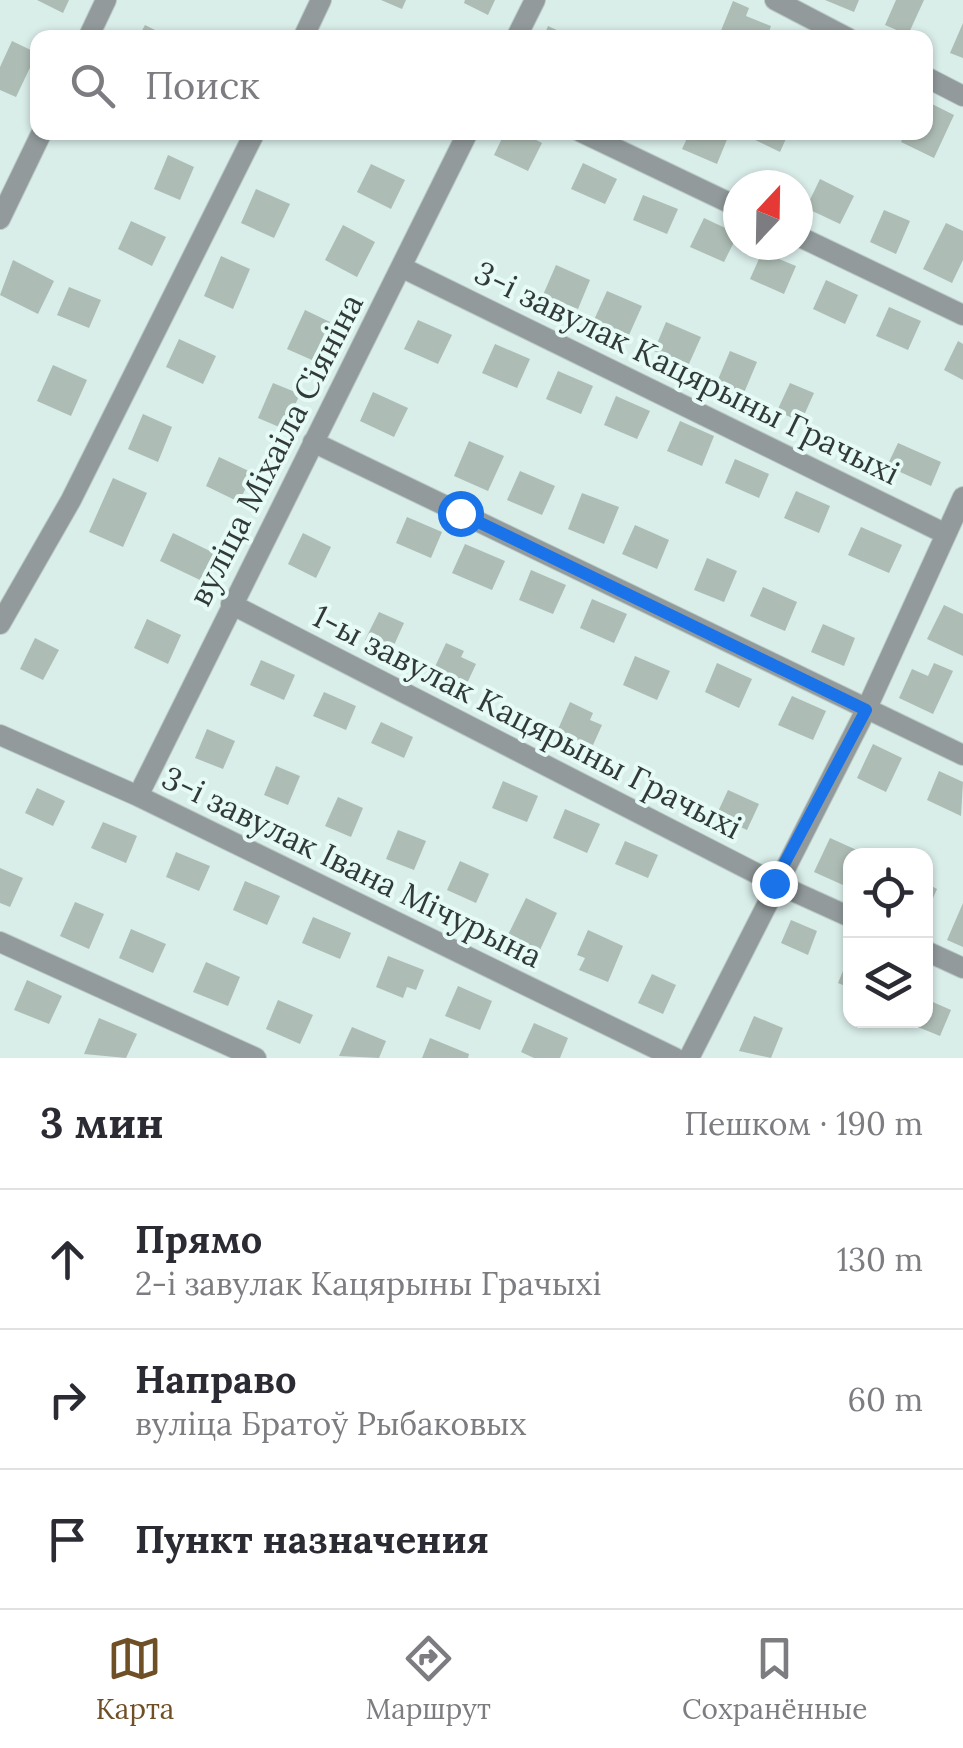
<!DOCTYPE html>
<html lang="ru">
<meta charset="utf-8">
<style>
:root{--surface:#fff;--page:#f2f2f3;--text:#2b2b33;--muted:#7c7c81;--line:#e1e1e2;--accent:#6f4f25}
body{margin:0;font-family:Lora,serif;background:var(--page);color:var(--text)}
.controls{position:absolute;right:30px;bottom:30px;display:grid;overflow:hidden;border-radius:20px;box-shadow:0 2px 8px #0004}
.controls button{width:90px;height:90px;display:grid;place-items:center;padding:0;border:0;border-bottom:2px solid var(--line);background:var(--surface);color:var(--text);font:50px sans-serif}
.compass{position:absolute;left:723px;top:170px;width:90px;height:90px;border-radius:50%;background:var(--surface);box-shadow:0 2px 8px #0004;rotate:22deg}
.stop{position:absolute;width:30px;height:30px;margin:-22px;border:8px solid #1a73e8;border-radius:50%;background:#fff}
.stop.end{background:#1a73e8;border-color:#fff;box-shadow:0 2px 10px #0008}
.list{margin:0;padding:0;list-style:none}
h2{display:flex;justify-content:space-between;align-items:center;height:130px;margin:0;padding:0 40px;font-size:42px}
h2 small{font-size:32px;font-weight:400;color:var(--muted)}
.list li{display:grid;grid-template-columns:65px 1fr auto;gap:30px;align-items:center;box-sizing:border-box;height:140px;padding:0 40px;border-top:2px solid var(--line)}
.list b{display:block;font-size:38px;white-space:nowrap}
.list p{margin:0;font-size:32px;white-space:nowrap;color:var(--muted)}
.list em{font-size:32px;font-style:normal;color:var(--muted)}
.icon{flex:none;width:55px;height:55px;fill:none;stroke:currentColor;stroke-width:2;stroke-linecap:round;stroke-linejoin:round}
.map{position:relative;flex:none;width:963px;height:1058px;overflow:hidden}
.search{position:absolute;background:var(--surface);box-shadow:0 2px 8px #0004;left:30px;right:30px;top:30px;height:110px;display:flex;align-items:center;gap:25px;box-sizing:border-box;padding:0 35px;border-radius:20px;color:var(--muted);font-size:38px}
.sheet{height:550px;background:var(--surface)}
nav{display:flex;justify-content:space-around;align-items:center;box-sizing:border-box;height:140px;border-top:2px solid var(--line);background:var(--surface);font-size:28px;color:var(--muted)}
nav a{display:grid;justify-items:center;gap:5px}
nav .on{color:var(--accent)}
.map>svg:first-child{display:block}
.building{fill:#adbdb5}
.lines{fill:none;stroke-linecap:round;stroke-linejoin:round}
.street-casing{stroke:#b8c9c6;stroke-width:22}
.street{stroke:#929a9b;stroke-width:20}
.route{stroke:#1a73e8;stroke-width:12}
.labels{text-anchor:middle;stroke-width:8;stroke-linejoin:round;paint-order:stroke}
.street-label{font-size:32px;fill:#323a39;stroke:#e6faf6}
</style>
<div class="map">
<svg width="963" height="1058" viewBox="0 0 963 1058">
<rect width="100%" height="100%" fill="#d9ede9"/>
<path class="building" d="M 37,0 L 69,0 L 63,13 Z
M 381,0 L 406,0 L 402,9 Z
M 465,0 L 495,0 L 488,15 L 464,3 Z
M 825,0 L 859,0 L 854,12 Z
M 896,0 L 924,0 L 908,35 L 885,25 Z
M 733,1 L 749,8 L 746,16 L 771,26 L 767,38 L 718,38 Z
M 963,23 L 963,58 L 950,53 Z
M 145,25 L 171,38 L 138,38 Z
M 548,26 L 574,38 L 543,38 Z
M 12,41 L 37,53 L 16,97 L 0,90 L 0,67 Z
M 926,101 L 954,115 L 934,158 L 901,142 L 905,132 L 926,132 Z
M 505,132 L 521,132 L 542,143 L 528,171 L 494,155 Z
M 690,132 L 730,132 L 717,164 L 682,149 Z
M 751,132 L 789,132 L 780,152 L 749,137 Z
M 168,155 L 194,167 L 180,200 L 154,189 Z
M 583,163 L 617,179 L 605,204 L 571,189 Z
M 371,164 L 405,180 L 391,209 L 357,192 Z
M 820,179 L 854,196 L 840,224 L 806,208 Z
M 256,189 L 290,204 L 274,238 L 241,223 Z
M 643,195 L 678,209 L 667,234 L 633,220 Z
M 884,210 L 910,221 L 896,254 L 870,242 Z
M 704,218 L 738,234 L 724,262 L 690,247 Z
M 131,221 L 166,237 L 152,266 L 118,249 Z
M 946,223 L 963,231 L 963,260 L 952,283 L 923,269 Z
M 343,225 L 375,242 L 357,277 L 325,260 Z
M 762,252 L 796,266 L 784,294 L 750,279 Z
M 221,256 L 250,269 L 233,309 L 204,296 Z
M 13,260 L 54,281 L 38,314 L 0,295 Z
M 556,265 L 590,280 L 578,309 L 543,295 Z
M 826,280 L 858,295 L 845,324 L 813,309 Z
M 69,287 L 101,300 L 89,328 L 57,315 Z
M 607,291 L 642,306 L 629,335 L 594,320 Z
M 889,307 L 921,321 L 908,350 L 876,336 Z
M 305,310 L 330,322 L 312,360 L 287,349 Z
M 418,320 L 452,335 L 438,364 L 404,349 Z
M 666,322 L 701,337 L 688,366 L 654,351 Z
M 179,339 L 216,356 L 203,384 L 166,367 Z
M 958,341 L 963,344 L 963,380 L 944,370 Z
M 495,344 L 530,359 L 517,388 L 482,373 Z
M 730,351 L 757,362 L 741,400 L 714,389 Z
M 53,365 L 87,380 L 71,416 L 37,401 Z
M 558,371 L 593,386 L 581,414 L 546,399 Z
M 273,383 L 300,394 L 284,429 L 258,418 Z
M 790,383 L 814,393 L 801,422 L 777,411 Z
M 373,392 L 408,408 L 394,437 L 360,421 Z
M 616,396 L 650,411 L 637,439 L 604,425 Z
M 143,414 L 172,427 L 158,462 L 128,449 Z
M 680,421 L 714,436 L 702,466 L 667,451 Z
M 469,441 L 504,456 L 488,491 L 454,476 Z
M 898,443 L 941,462 L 931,486 L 887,466 Z
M 219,457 L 253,473 L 239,502 L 206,486 Z
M 735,459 L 769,474 L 759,498 L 725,483 Z
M 520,471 L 555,486 L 542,515 L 507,500 Z
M 113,478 L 147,493 L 123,547 L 89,532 Z
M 796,491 L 830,506 L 819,533 L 784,518 Z
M 582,493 L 619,507 L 604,544 L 568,529 Z
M 407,517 L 442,532 L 431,558 L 396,543 Z
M 635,525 L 669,540 L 657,569 L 622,554 Z
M 861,527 L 902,545 L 889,573 L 848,555 Z
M 173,533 L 214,553 L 200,580 L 160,561 Z
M 303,533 L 331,547 L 316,578 L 288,564 Z
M 465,544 L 505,561 L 492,590 L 452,573 Z
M 707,558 L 737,571 L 724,602 L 694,590 Z
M 531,570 L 566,585 L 553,614 L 519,600 Z
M 763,587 L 797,602 L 785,631 L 750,616 Z
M 592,599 L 627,614 L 614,643 L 580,628 Z
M 944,605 L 963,614 L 963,656 L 927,639 Z
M 379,612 L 404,623 L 391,652 L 365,640 Z
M 147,619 L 181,635 L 168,664 L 134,648 Z
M 823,624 L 855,638 L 844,666 L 811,652 Z
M 35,638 L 59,650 L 43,680 L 20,669 Z
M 446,643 L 464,651 L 461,657 L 476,664 L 464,690 L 455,686 L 451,694 L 428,682 Z
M 635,656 L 670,671 L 657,700 L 623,685 Z
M 261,660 L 295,675 L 284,700 L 250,685 Z
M 717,663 L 752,679 L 739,708 L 705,692 Z
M 934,663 L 953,671 L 933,714 L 899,698 L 912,669 L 928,676 Z
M 324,692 L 356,706 L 346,730 L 313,716 Z
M 792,696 L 826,711 L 813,740 L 778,725 Z
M 570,702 L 593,713 L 590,720 L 602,725 L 593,745 L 584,741 L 578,755 L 552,743 Z
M 381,722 L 413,737 L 404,758 L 371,743 Z
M 207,729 L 235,741 L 223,769 L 195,758 Z
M 873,744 L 902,758 L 886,792 L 857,778 Z
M 276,766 L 300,776 L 288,805 L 264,795 Z
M 939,771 L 963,782 L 961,816 L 927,800 Z
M 503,781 L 538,796 L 527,822 L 492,808 Z
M 37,788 L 65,801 L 53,826 L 25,813 Z
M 728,790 L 759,804 L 747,830 L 716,816 Z
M 338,797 L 363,808 L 351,837 L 325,826 Z
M 565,809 L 600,824 L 587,853 L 553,838 Z
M 103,822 L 137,836 L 126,863 L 91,848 Z
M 398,830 L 426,841 L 414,870 L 386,859 Z
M 830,838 L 859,851 L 850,856 L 843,885 L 814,872 Z
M 625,841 L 658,855 L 648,878 L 615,864 Z
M 176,852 L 210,866 L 199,891 L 166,877 Z
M 460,861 L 489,874 L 476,903 L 447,890 Z
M 0,868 L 23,878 L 10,907 L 0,903 Z
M 245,881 L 280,896 L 267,925 L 233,910 Z
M 926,883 L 937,889 L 926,914 Z
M 526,898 L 557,913 L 540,950 L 508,935 Z
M 75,902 L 104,914 L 89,949 L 60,936 Z
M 963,903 L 963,947 L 947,940 Z
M 313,917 L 351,933 L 340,959 L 302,943 Z
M 791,920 L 817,931 L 808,955 L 781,943 Z
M 131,929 L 166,944 L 153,973 L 119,958 Z
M 588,930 L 623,946 L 608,982 L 579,970 L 585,958 L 577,955 Z
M 850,954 L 850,988 L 838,983 Z
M 388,956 L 424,970 L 416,990 L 407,987 L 403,998 L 376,987 Z
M 206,962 L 240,977 L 228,1006 L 193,992 Z
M 652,974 L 676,985 L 663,1014 L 638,1003 Z
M 27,980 L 62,996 L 49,1024 L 14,1010 Z
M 458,986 L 492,1001 L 480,1030 L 445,1016 Z
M 926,999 L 951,1010 L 940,1036 L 903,1021 L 926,1021 Z
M 278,1000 L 313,1015 L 300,1044 L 266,1029 Z
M 754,1016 L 783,1028 L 771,1058 L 739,1051 Z
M 99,1018 L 137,1034 L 126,1058 L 84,1054 Z
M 534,1023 L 568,1038 L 560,1058 L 534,1058 L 521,1052 Z
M 352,1027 L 386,1041 L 379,1058 L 339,1056 Z
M 430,1038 L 469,1054 L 468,1058 L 422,1058 Z"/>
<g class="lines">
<defs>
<path id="street" d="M 775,0 L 848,38
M 88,38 L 106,0
M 303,38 L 321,0
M 516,38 L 535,0
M 926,77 L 963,96
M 581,132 L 738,207
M 0,219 L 42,132
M 798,236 L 963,315
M 401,267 L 946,534
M 313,442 L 963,755
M 231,604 L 775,883 L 850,917
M 0,624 L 71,500 L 255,132
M 0,735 L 138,796 L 675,1058
M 138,796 L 468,132
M 0,942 L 256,1058
M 926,951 L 963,968
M 689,1058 L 866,710 L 963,497"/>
</defs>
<use href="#street" class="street-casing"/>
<use href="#street" class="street"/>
</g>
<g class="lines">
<path class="route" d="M 460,513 L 866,710 L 774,883"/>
</g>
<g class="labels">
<g class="street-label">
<text transform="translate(687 373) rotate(26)" y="11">3-і завулак Кацярыны Грачыхі</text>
<text transform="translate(276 450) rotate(-63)" y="11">вуліца Міхаіла Сіяніна</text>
<text transform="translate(527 722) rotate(27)" y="11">1-ы завулак Кацярыны Грачыхі</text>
<text transform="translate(352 867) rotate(26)" y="11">3-і завулак Івана Мічурына</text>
</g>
</g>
</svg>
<div class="controls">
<button><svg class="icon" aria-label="locate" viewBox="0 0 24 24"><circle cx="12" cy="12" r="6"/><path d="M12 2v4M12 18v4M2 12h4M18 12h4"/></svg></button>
<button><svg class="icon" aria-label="layers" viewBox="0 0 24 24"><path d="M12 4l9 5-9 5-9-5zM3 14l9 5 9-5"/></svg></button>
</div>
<svg class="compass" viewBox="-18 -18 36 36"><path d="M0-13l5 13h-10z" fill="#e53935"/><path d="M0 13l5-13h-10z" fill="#7c7c81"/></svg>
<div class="stop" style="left:460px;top:513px"></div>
<div class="stop end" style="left:774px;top:883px"></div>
<div class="search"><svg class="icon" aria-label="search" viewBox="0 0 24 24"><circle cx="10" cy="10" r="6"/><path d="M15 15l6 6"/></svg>Поиск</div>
</div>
<section class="sheet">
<h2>3 мин<small>Пешком · 190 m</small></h2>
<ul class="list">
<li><svg class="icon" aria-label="ahead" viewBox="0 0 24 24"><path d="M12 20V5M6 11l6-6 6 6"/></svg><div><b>Прямо</b><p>2-і завулак Кацярыны Грачыхі</p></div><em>130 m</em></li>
<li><svg class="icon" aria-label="right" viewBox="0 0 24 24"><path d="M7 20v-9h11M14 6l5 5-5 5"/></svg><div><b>Направо</b><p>вуліца Братоў Рыбаковых</p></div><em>60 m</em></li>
<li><svg class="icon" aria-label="arrive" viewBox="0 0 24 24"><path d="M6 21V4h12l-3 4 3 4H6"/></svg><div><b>Пункт назначения</b></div></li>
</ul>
</section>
<nav>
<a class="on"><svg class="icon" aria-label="map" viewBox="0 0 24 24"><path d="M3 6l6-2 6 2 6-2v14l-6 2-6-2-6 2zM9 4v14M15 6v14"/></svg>Карта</a>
<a><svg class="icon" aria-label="directions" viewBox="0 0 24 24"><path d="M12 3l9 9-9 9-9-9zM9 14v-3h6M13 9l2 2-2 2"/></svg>Маршрут</a>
<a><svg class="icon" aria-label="saved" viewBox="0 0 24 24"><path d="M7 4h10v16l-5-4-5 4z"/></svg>Сохранённые</a>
</nav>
